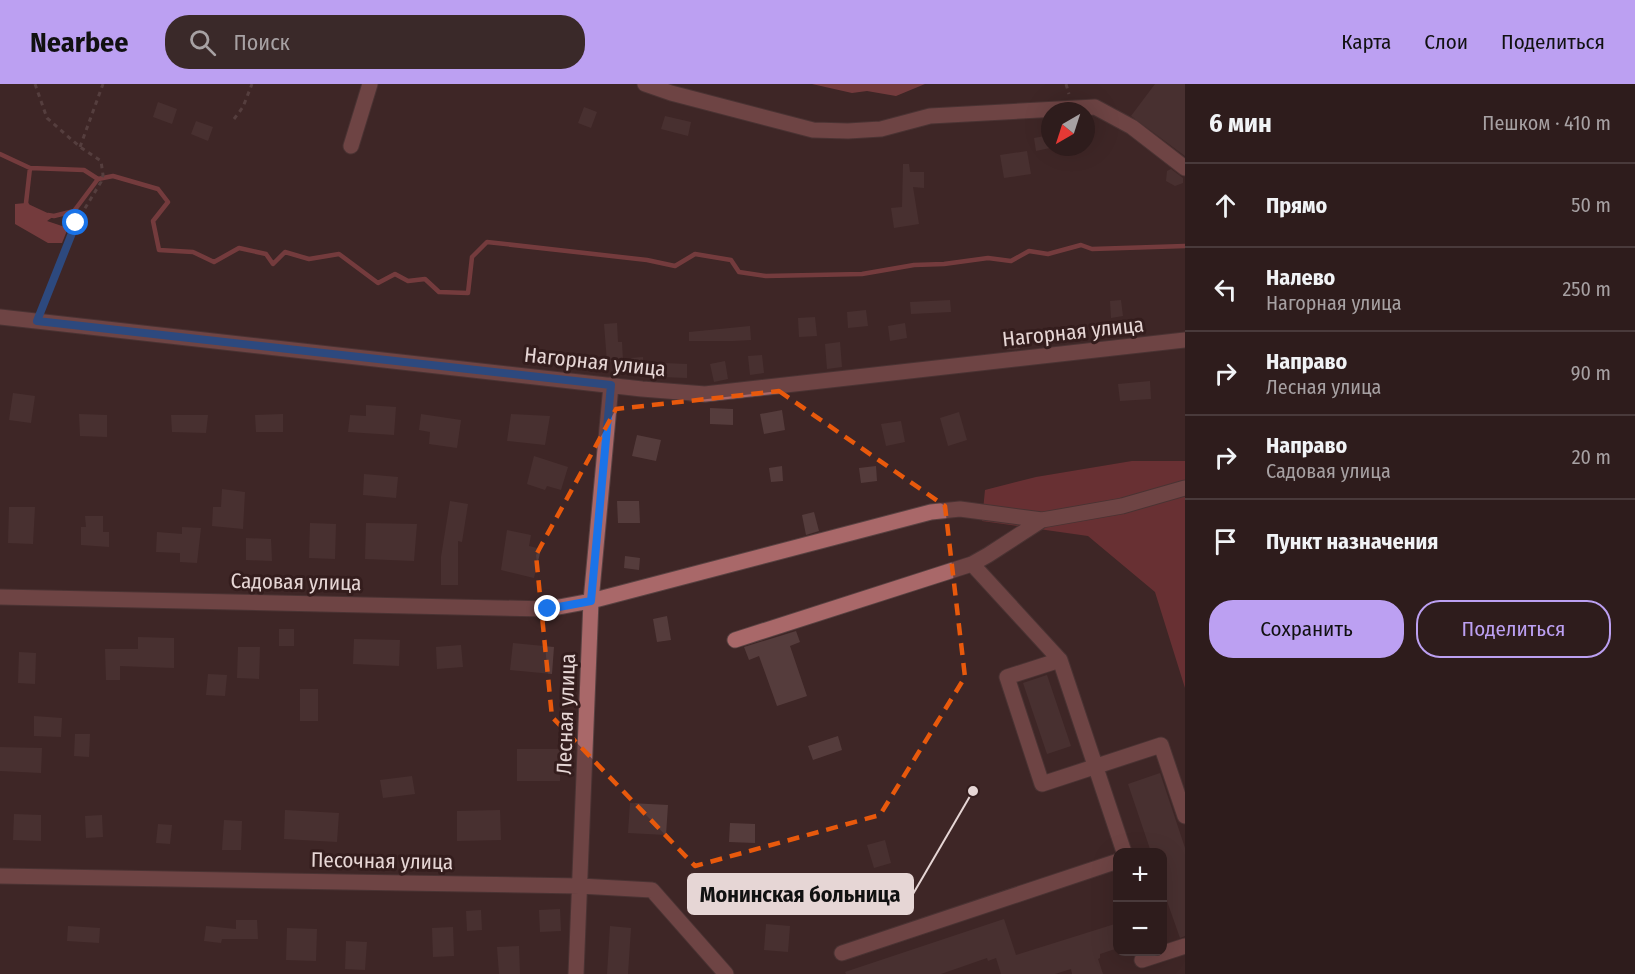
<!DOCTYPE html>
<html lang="ru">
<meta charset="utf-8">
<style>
:root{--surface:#2e1c1c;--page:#3a2929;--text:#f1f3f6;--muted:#a7a1a3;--line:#493a3b;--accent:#bca0f2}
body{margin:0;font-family:"Fira Sans Condensed",sans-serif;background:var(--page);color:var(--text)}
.controls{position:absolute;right:18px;bottom:18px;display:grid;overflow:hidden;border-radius:12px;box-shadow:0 6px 24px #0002}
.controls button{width:54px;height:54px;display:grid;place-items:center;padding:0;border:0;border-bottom:2px solid var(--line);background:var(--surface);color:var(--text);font:30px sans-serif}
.compass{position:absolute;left:1041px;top:18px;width:54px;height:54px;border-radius:50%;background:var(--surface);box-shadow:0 6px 24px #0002;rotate:219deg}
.stop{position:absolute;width:18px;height:18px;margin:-14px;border:4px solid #1a73e8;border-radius:50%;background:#fff}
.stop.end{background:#1a73e8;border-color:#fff;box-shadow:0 2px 6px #0008}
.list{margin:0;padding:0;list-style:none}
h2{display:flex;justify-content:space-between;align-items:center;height:78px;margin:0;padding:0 24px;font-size:26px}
h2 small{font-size:20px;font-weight:400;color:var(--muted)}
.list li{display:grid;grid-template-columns:39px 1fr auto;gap:18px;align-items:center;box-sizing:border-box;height:84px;padding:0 24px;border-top:2px solid var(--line)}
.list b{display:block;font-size:22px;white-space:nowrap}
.list p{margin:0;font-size:20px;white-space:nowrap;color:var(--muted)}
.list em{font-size:20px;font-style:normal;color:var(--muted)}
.actions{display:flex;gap:12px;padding:18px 24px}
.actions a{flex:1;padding:14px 0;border:2px solid var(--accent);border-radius:24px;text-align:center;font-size:21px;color:var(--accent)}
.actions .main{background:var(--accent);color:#111}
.icon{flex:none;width:33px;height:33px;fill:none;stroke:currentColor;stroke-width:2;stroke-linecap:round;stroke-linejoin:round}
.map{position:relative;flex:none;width:1185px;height:890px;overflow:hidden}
header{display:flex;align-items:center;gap:36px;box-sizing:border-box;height:84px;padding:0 30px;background:var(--accent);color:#111}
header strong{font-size:28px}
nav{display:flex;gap:33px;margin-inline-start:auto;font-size:21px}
.search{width:420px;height:54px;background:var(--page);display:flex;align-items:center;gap:15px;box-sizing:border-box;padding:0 21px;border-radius:24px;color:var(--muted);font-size:22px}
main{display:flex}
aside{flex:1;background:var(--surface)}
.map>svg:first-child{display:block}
.forest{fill:#9c3d44}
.water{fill:#b65559}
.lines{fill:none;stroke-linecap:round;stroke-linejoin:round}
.stream{stroke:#b65559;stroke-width:4.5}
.building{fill:#553c3c}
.minor-casing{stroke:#594242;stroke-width:17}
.path{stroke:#715b5b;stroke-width:3;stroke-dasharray:4.5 4.5;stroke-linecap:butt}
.minor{stroke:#a96869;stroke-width:15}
.route{stroke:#1a73e8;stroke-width:8}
.marked{fill:none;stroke:#e8590c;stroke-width:4.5;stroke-dasharray:12 8;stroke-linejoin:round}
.labels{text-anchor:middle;stroke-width:6;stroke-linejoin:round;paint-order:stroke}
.street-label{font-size:21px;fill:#e6d6d5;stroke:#341d1d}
.leader{fill:none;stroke:#e6d6d5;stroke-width:2}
.callout-dot{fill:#e6d6d5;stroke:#341d1d;stroke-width:2}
.callout{fill:#e6d6d5;stroke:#e6d6d5;stroke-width:2}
.callout-label{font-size:22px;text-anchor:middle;font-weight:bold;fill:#111}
</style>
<header>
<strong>Nearbee</strong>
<div class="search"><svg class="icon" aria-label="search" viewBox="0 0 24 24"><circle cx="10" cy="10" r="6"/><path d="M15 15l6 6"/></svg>Поиск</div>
<nav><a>Карта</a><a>Слои</a><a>Поделиться</a></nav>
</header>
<main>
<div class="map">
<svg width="1185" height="890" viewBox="0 0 1185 890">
<rect width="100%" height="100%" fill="#3e2626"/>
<path class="forest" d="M 1132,377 L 1185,377 L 1185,604 L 1155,508 L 1088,452 L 982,437 L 985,406 L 1036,393 Z"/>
<path class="water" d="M 812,0 L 925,0 L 896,12 L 867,7 L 852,9 Z
M 26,119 L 54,132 L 47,137 L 68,144 L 62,159 L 48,159 L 15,140 L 15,120 Z"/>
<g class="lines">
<path class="stream" d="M 0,70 L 30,84 L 84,86 L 98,95 L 113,92 L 158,105 L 168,118 L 153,137 L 159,166 L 193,168 L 214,178 L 239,164 L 266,170 L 273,180 L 285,168 L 309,175 L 339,170 L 378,199 L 395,190 L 408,197 L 425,195 L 439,208 L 468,209 L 472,173 L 487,158 L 647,176 L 675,182 L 695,170 L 731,176 L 739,188 L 766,192 L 862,190 L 914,181 L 944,180 L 988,174 L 1011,177 L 1029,167 L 1048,170 L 1081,161 L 1092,165 L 1185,162
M 28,123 L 26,119 L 30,84
M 48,131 L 54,132 L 74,127 L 98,95"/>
</g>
<path class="building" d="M 1155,0 L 1185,0 L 1185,72 L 1131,32 Z
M 158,18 L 177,25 L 172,40 L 153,33 Z
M 584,23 L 597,28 L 591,44 L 578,39 Z
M 665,32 L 691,38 L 688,52 L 661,45 Z
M 196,37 L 213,43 L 208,57 L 191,50 Z
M 1050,51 L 1050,64 L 1036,67 L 1034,54 Z
M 1027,67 L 1031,90 L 1004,94 L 1000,71 Z
M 903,80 L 909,80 L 910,88 L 924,88 L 924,104 L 913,103 L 919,140 L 894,144 L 891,124 L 902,123 Z
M 1171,85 L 1183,94 L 1183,99 L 1175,102 L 1166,97 L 1167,87 Z
M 950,216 L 951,228 L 911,230 L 910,218 Z
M 1121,216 L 1123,232 L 1111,234 L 1110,217 Z
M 866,226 L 868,242 L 848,244 L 847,228 Z
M 815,233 L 817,252 L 799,253 L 798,234 Z
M 617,239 L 618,258 L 622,258 L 623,277 L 607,278 L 604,240 Z
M 905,239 L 907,254 L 890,257 L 888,242 Z
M 750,242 L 751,256 L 733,257 L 689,257 L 689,248 Z
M 1018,251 L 1020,265 L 1007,266 L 1006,253 Z
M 840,258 L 842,283 L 827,285 L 825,260 Z
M 762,271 L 764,289 L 750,291 L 748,272 Z
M 643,273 L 644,287 L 631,288 L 631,274 Z
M 725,277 L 728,295 L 714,298 L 710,280 Z
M 663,279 L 687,280 L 687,294 L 662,293 Z
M 1150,297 L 1151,315 L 1120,317 L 1118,300 Z
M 13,309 L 35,312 L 31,339 L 9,336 Z
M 366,321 L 396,323 L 394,351 L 348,348 L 350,331 L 366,332 Z
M 710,324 L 733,325 L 733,341 L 710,340 Z
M 782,326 L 785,346 L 764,350 L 760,330 Z
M 959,328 L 967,356 L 948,362 L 940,334 Z
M 79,330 L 107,331 L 107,353 L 80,352 Z
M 283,330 L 283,348 L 256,348 L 255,331 Z
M 421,330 L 461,336 L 457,364 L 429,360 L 430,348 L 419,346 Z
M 511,330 L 550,332 L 545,361 L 507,357 Z
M 171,331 L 208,331 L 206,349 L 172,348 Z
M 901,337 L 905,358 L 886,362 L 881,340 Z
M 637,351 L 661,356 L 656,377 L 632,372 Z
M 534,372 L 568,383 L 561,406 L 547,402 L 545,406 L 527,400 Z
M 782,382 L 783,397 L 771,398 L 769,384 Z
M 876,382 L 877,397 L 861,399 L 859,384 Z
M 364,390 L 398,393 L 396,414 L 363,411 Z
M 222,405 L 245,408 L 243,445 L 212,442 L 213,423 L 221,423 Z
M 450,417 L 468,420 L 462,458 L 458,457 L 458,501 L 441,501 L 441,473 Z
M 617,417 L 639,417 L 640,439 L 618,439 Z
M 9,423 L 35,423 L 33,460 L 8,459 Z
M 814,428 L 819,447 L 806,451 L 802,431 Z
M 85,432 L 103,432 L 103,448 L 109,448 L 109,463 L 81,461 L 81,443 L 86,443 Z
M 310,439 L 336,440 L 335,475 L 309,474 Z
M 366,439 L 417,440 L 414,477 L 365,475 Z
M 182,443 L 201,444 L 197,479 L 180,478 L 180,469 L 156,468 L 157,448 L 182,450 Z
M 507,446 L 531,451 L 529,462 L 541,465 L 534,494 L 501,486 Z
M 246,454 L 271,455 L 272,477 L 246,476 Z
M 625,472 L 640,474 L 639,486 L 624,484 Z
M 667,532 L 671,556 L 657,558 L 653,535 Z
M 279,545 L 294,545 L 294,562 L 279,562 Z
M 796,547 L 800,558 L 790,562 L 807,612 L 777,622 L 759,572 L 749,576 L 744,563 Z
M 138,553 L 174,554 L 174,584 L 120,582 L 120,596 L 106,596 L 105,565 L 138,565 Z
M 354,555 L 400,556 L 399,582 L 353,580 Z
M 513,559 L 554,563 L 552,590 L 510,586 Z
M 461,561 L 463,583 L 437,585 L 436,563 Z
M 238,563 L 260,563 L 259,595 L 237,594 Z
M 19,568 L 36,569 L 35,600 L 18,599 Z
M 208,590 L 227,591 L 225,612 L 206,611 Z
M 1047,591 L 1071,662 L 1047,670 L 1023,599 Z
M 300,605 L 318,605 L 318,637 L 300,637 Z
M 34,632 L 62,634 L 61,653 L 34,652 Z
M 75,650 L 90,650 L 89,673 L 74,672 Z
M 838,652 L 842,666 L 813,676 L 808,662 Z
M 0,663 L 42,664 L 41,689 L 0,687 Z
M 517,665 L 560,665 L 560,697 L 517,697 Z
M 1160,689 L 1185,764 L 1185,852 L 1180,854 L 1162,803 L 1162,768 L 1151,768 L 1128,700 Z
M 412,692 L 415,710 L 383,714 L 380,696 Z
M 630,719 L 668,721 L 666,751 L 628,749 Z
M 285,726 L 339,729 L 337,758 L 284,755 Z
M 500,726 L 501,756 L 457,757 L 457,727 Z
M 14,730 L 41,731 L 41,757 L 13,756 Z
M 102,731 L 103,753 L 86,754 L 85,732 Z
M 224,736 L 242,737 L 241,766 L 222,766 Z
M 730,739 L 755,740 L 755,759 L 729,758 Z
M 158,740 L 172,741 L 170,760 L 156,759 Z
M 885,756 L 891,779 L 874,784 L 867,761 Z
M 560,825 L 561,847 L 540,848 L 539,826 Z
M 481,826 L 482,846 L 467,847 L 466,827 Z
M 1004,835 L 1016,871 L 1118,839 L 1118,864 L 1100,870 L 1100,874 L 1098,875 L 1103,890 L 1072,890 L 1071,885 L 1055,890 L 1001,890 L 996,874 L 988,877 L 987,874 L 941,890 L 846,890 L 845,888 Z
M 236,836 L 257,836 L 258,855 L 222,855 L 221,859 L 204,857 L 206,842 L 236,845 Z
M 766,840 L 790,842 L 788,868 L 764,866 Z
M 68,842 L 100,844 L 99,859 L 67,857 Z
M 610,842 L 631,844 L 628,890 L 607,890 Z
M 453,843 L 454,872 L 433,873 L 432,844 Z
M 287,844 L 317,845 L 316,877 L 286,876 Z
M 346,857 L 367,858 L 365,886 L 345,885 Z
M 519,862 L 520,890 L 499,890 L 497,863 Z"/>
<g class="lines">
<defs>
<path id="minor" d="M 645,0 L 671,9 L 813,46 L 848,47 L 881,45 L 930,32 L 1095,23 L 1132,43 L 1185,84
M 351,62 L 370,0
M 0,233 L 642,305 L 705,310 L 1185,256
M 972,480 L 988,471 L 1042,436
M 0,513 L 548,525 L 591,517 L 931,428 L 960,425 L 1042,436 L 1122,422 L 1185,404
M 735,556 L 972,480 L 1060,576 L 1124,768
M 1060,576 L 1007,593 L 1042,700 L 1161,661 L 1185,732
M 0,792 L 580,802 L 652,806 L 726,890
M 842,869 L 1118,777
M 1142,876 L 1185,862
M 576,890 L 591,517 L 611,301"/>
</defs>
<use href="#minor" class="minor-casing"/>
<path class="path" d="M 35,0 L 47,34 L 80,63 L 101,77 L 103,91 L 101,98 L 76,139 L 42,224
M 1066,0 L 1069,10
M 234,35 L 243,23 L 252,0
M 80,63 L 103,0"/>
<use href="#minor" class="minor"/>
</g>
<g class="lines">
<path class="route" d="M 76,139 L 37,237 L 611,301 L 591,517 L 548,525"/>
</g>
<path d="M0 0H1185V890H0ZM 779,307 L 945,422 L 965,593 L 880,731 L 695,782 L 552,633 L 536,471 L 616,325 Z" fill="#3e2626" fill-opacity=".55" fill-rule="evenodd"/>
<path class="marked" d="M 779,307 L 945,422 L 965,593 L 880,731 L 695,782 L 552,633 L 536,471 L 616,325 Z"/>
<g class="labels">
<g class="street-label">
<text transform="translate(1073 248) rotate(-6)" y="7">Нагорная улица</text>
<text transform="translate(595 278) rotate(6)" y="7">Нагорная улица</text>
<text transform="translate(296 498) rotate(1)" y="7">Садовая улица</text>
<text transform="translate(566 630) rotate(-88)" y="7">Лесная улица</text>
<text transform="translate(382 777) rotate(1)" y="7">Песочная улица</text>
</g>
</g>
<path class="leader" d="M973 707L913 810"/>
<circle class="callout-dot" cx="973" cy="707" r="6"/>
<rect class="callout" x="688" y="790" width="225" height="40" rx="6"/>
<g class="callout-label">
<text x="800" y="818">Монинская больница</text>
</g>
</svg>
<div class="controls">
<button>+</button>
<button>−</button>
</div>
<svg class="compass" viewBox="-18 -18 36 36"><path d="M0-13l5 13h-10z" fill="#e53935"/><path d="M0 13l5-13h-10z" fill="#a7a1a3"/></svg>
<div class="stop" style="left:76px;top:139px"></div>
<div class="stop end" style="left:548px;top:525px"></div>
</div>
<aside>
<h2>6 мин<small>Пешком · 410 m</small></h2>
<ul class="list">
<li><svg class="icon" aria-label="ahead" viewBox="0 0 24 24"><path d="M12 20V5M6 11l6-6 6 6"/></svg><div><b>Прямо</b></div><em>50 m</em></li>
<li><svg class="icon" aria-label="left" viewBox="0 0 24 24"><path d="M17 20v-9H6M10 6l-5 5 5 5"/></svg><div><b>Налево</b><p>Нагорная улица</p></div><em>250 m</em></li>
<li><svg class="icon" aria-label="right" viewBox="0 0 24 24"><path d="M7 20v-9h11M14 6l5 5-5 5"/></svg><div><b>Направо</b><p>Лесная улица</p></div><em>90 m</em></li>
<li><svg class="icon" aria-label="right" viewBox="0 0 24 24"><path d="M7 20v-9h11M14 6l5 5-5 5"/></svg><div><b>Направо</b><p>Садовая улица</p></div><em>20 m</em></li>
<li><svg class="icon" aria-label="arrive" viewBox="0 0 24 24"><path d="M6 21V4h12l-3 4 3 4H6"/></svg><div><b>Пункт назначения</b></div></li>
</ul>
<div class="actions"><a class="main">Сохранить</a><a>Поделиться</a></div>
</aside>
</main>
